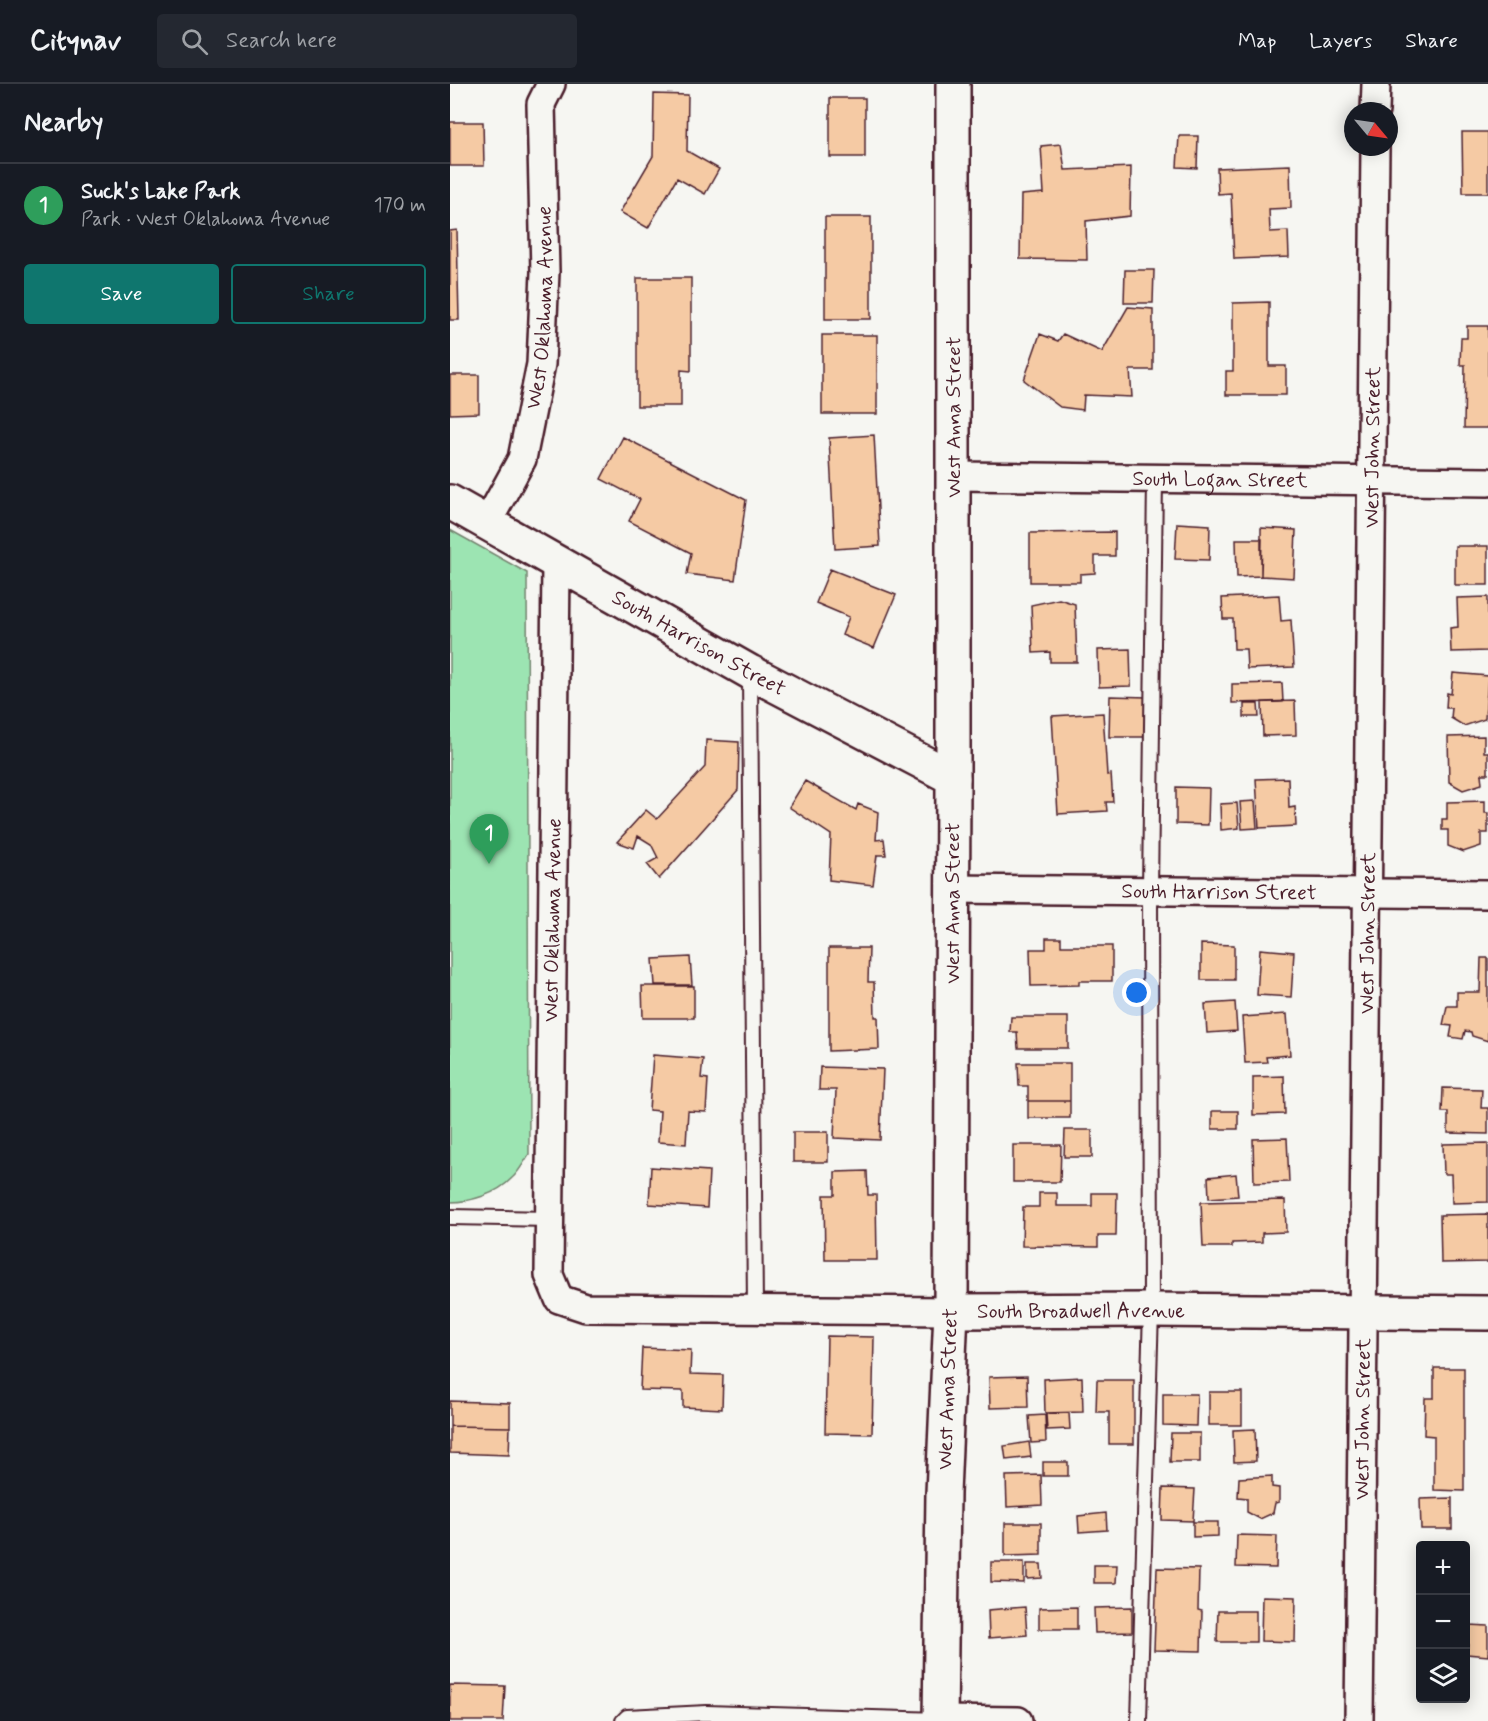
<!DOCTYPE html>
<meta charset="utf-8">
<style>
:root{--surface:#171b24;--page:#242831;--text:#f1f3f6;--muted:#9ea1a6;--line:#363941;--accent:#0f766e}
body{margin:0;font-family:Mynerve,sans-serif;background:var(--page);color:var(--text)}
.controls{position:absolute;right:18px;bottom:18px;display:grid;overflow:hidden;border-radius:6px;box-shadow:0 3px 15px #0003}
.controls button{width:54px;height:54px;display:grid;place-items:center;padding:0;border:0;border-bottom:2px solid var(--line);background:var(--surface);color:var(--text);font:30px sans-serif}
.compass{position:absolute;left:894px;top:18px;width:54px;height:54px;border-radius:50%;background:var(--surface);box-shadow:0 3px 15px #0003;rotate:119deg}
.you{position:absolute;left:687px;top:909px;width:21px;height:21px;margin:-15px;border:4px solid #fff;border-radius:50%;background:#1a73e8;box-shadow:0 0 0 9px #1a73e833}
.badge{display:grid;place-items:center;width:39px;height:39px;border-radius:50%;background:var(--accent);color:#fff;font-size:20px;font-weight:700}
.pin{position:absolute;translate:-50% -50px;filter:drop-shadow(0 2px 3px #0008)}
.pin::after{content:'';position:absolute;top:32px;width:21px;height:18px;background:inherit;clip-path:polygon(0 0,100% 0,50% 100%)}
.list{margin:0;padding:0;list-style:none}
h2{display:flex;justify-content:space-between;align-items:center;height:78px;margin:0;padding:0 24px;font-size:26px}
h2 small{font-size:20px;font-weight:400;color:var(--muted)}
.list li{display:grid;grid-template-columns:39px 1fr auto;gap:18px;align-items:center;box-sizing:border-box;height:84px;padding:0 24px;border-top:2px solid var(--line)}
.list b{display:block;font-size:22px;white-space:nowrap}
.list p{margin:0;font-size:20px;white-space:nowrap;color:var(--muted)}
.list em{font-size:20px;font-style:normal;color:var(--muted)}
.actions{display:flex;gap:12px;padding:18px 24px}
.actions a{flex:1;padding:14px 0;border:2px solid var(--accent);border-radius:6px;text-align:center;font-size:21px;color:var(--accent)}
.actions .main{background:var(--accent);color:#fff}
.icon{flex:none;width:33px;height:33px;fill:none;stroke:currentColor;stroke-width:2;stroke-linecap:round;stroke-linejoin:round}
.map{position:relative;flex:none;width:1038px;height:1637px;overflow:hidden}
header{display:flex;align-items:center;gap:36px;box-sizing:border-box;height:84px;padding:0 30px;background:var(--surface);border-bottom:2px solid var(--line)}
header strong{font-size:28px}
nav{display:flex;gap:33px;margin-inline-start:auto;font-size:21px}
.search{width:420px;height:54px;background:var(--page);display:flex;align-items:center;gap:15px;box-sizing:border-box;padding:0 21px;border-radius:6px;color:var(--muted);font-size:22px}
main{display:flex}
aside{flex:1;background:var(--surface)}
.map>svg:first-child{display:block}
.green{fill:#9ce4b2;stroke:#73826e;stroke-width:1.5}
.building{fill:#f5caa4;stroke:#4a1f2b;stroke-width:1.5}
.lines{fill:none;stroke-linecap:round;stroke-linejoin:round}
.service-casing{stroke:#4a1f2b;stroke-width:18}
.minor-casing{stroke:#4a1f2b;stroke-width:32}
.tertiary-casing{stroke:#4a1f2b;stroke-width:38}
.secondary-casing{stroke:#4a1f2b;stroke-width:38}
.service{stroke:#f6f6f2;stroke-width:14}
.minor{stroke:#f6f6f2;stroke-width:27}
.tertiary{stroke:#f6f6f2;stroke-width:33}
.secondary{stroke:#f6f6f2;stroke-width:33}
.labels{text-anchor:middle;stroke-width:4.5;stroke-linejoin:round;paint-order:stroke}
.street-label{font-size:21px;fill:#4a1f2b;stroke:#f6f6f2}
</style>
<header>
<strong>Citynav</strong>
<div class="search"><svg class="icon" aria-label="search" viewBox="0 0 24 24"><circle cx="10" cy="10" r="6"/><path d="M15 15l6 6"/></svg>Search here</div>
<nav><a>Map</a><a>Layers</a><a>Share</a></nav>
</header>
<main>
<aside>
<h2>Nearby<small></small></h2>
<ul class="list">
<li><span class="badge" style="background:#2e9e5b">1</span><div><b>Suck's Lake Park</b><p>Park · West Oklahoma Avenue</p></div><em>170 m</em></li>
</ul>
<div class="actions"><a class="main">Save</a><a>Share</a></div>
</aside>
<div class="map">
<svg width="1038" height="1637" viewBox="0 0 1038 1637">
<rect width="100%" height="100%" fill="#f6f6f2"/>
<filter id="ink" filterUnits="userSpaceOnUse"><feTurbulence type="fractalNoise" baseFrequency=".0167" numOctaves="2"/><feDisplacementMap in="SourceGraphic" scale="12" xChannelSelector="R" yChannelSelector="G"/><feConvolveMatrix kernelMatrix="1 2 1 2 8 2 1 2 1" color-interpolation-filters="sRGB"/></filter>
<g filter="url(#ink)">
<path class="green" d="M 0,446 L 77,489 L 79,1070 C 74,1078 69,1088 62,1094 C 47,1110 21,1118 0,1118 Z"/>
<path class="building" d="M 204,10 L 238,11 L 237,67 L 269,85 L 255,110 L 227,94 L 198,144 L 170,128 L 203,72 Z
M 380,14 L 415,14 L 415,73 L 380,73 Z
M 0,38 L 33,38 L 34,82 L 0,82 Z
M 1012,48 L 1038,48 L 1038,109 L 1013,109 Z
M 729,52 L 748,52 L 747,84 L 727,83 Z
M 611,60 L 615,86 L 681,83 L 680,132 L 636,137 L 637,176 L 570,175 L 571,111 L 594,109 L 591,62 Z
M 840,81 L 841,124 L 819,125 L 820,148 L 838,147 L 839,173 L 784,175 L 781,109 L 768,110 L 767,84 Z
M 375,133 L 421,133 L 421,235 L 375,235 Z
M 7,146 L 9,236 L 0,236 L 0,147 Z
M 675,186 L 704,186 L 703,219 L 674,219 Z
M 187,194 L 241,194 L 241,287 L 231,286 L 231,322 L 187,322 Z
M 819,218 L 819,282 L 836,282 L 836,311 L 776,311 L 776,287 L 783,287 L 783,219 Z
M 678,223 L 703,225 L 703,286 L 680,286 L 682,313 L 634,311 L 633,326 L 610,323 L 574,296 L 590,250 L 608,257 L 613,250 L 652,268 Z
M 1017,242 L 1038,242 L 1038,344 L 1014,344 L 1015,281 L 1010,281 L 1011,254 L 1017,254 Z
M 372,251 L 427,251 L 427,330 L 372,330 Z
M 0,291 L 29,291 L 29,329 L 0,330 Z
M 424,351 L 430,462 L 385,465 L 379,354 Z
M 173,353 L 296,416 L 285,496 L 237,490 L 241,469 L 179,437 L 190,415 L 151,395 Z
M 727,439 L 760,441 L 759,476 L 725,475 Z
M 811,444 L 846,446 L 844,494 L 811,492 Z
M 665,448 L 665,472 L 645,472 L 645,489 L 630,490 L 630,498 L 580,498 L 580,449 Z
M 786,455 L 812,455 L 811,492 L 787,493 Z
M 1005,462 L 1038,462 L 1038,501 L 1005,501 Z
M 380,485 L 446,511 L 424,564 L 392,551 L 399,533 L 366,519 Z
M 829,511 L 831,537 L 841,536 L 844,583 L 797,585 L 796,565 L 784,565 L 783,535 L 773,535 L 772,514 Z
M 1038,513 L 1038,567 L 1001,568 L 1000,544 L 1008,543 L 1007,514 Z
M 609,515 L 625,520 L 627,578 L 600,578 L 600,568 L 583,569 L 581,521 Z
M 680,565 L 681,602 L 649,603 L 648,566 Z
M 1003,589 L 1038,592 L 1035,635 L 1014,642 L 1001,634 L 1002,624 L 996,624 L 997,609 L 1001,610 Z
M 832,599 L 833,618 L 782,619 L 782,600 Z
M 660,612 L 697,613 L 696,653 L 659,653 Z
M 845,617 L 846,651 L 813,652 L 812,618 Z
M 794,620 L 808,620 L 809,633 L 794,633 Z
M 653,629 L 657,691 L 661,690 L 663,718 L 656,718 L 657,727 L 608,730 L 602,632 Z
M 1034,652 L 1034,668 L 1038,668 L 1038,690 L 1031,690 L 1032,700 L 1013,706 L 999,698 L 998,653 Z
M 256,656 L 289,658 L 288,706 L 209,795 L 197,780 L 208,774 L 201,760 L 188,752 L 184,764 L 167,758 L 196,726 L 207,735 L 255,683 Z
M 838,694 L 839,724 L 845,723 L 846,742 L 809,744 L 806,695 Z
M 355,697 L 406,726 L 408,720 L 428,728 L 426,756 L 434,755 L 436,771 L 427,771 L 423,801 L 379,796 L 381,751 L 339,723 Z
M 726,703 L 759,704 L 758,741 L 726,740 Z
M 805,717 L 807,744 L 792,745 L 790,718 Z
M 1035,717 L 1035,729 L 1038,729 L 1038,749 L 1031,749 L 1031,762 L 1013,768 L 998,762 L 998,746 L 992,746 L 992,735 L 997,735 L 997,718 Z
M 787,719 L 789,744 L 771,746 L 770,720 Z
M 596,854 L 611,854 L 611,862 L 662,862 L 662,897 L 629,897 L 629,901 L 581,902 L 580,865 L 596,865 Z
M 751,860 L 784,861 L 784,896 L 751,896 Z
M 379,864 L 419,864 L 418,898 L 424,898 L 425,933 L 428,933 L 429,965 L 379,967 Z
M 810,865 L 844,868 L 841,913 L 807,911 Z
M 240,873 L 242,901 L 205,901 L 203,875 Z
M 1031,874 L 1038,874 L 1038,957 L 1022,952 L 1021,948 L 1015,947 L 1013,955 L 1000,953 L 1002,942 L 993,941 L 997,922 L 1007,922 L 1007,908 L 1030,908 Z
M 192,902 L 244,902 L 244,934 L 193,934 Z
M 785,918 L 787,947 L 757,949 L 755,920 Z
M 837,930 L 840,971 L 816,973 L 817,978 L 795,979 L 792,933 Z
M 561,933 L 618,933 L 618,964 L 568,964 L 567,948 L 560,948 Z
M 203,971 L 253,975 L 251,994 L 258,995 L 256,1028 L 238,1027 L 236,1060 L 208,1058 L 210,1027 L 199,1026 Z
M 568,979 L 620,979 L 620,1017 L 578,1017 L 578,1002 L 569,1002 Z
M 370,983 L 433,985 L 430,1056 L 384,1054 L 386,1006 L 369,1006 Z
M 834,992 L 835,1030 L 803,1031 L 803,993 Z
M 993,1004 L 1032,1005 L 1031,1024 L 1038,1024 L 1038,1050 L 998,1049 L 998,1028 L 992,1028 Z
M 578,1017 L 620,1017 L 620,1034 L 578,1034 Z
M 762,1027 L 788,1027 L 788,1045 L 762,1045 Z
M 615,1046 L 642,1046 L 642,1073 L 614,1073 Z
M 343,1048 L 378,1048 L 378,1078 L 343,1078 Z
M 837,1054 L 839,1098 L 804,1099 L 803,1055 Z
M 1038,1059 L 1038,1118 L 1002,1119 L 1001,1090 L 994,1090 L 993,1060 Z
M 563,1061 L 611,1061 L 610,1098 L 563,1098 Z
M 201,1083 L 259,1087 L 257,1124 L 199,1120 Z
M 417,1087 L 418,1111 L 426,1111 L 427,1176 L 375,1176 L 374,1111 L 385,1111 L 385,1088 Z
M 786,1090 L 788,1112 L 759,1114 L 758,1093 Z
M 589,1109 L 607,1109 L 607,1122 L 642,1122 L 642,1109 L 667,1109 L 666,1152 L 648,1152 L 648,1163 L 572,1162 L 573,1123 L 589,1123 Z
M 835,1116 L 836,1148 L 812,1149 L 812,1158 L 782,1159 L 782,1163 L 753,1163 L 751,1118 Z
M 1038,1130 L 1038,1178 L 991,1179 L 990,1131 Z
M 377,1252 L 424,1253 L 422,1350 L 375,1349 Z
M 192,1264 L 241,1266 L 240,1290 L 273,1291 L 272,1325 L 233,1323 L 233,1307 L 190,1306 Z
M 984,1284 L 1014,1284 L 1014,1407 L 984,1406 L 984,1352 L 974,1351 L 975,1314 L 984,1314 Z
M 577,1292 L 578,1323 L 540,1324 L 539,1293 Z
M 632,1293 L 633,1328 L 595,1329 L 594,1295 Z
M 647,1296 L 684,1296 L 684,1360 L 659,1360 L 659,1328 L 646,1328 Z
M 759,1308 L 792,1308 L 792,1341 L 759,1341 Z
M 713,1310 L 747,1310 L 746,1342 L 713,1341 Z
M 0,1317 L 60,1319 L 60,1343 L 0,1342 Z
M 619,1329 L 620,1345 L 597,1346 L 596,1330 Z
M 595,1331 L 596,1358 L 581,1359 L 579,1332 Z
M 0,1342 L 60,1343 L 59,1371 L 0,1369 Z
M 805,1345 L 806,1377 L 784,1378 L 783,1346 Z
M 721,1349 L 750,1349 L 750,1378 L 720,1378 Z
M 579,1358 L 581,1373 L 556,1376 L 554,1362 Z
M 593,1378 L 618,1378 L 618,1392 L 593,1392 Z
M 591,1391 L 592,1421 L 557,1423 L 556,1392 Z
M 822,1392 L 822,1403 L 829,1404 L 829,1418 L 825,1419 L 823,1429 L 810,1435 L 797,1428 L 797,1414 L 788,1413 L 789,1394 Z
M 713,1404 L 745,1405 L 743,1437 L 712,1436 Z
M 1002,1414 L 1002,1445 L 971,1445 L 970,1415 Z
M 656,1429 L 657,1446 L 629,1448 L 628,1432 Z
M 743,1438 L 768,1438 L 768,1452 L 743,1453 Z
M 555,1439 L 591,1439 L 591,1471 L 555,1472 Z
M 787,1451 L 827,1452 L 826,1484 L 786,1483 Z
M 541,1478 L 574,1478 L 574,1499 L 541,1498 Z
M 577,1480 L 591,1480 L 592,1494 L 577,1495 Z
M 644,1481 L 667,1481 L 666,1499 L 644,1499 Z
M 707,1484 L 749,1485 L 748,1526 L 752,1527 L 751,1567 L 704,1566 Z
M 812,1512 L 846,1513 L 845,1558 L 811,1557 Z
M 575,1523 L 577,1551 L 539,1554 L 538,1526 Z
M 627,1523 L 627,1545 L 589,1545 L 589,1524 Z
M 682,1523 L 682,1548 L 645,1549 L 644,1524 Z
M 768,1527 L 806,1527 L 806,1558 L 767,1558 Z
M 1019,1541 L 1038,1542 L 1038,1572 L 1017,1570 Z
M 0,1601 L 55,1602 L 53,1637 L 0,1637 Z"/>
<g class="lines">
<defs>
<path id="service" d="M 300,590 L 305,1226
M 0,1133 L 99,1135
M 173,1637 L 177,1633 L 257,1629 L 490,1636
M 689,1637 L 701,1226 L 700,807 L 705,395"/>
<g id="minor">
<path d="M 925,27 L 926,0"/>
<path id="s1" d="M 503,392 L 1038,398"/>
<path id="s2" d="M 37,439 L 72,375 L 91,280 L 95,188 L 91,20 L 101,0"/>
<path d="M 106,480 L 99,1191 L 109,1215 L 136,1224 L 501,1227"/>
<path id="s3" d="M 501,805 L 1038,810"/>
<path d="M 490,1636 L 568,1637"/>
<path id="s4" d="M 909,1637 L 925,63"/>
</g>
<path id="tertiary" d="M 503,0 L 503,694"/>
<g id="secondary">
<path id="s5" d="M 0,418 L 300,588 L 503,694 L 501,1227 L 493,1409 L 490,1637"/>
<path id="s6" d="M 501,1227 L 701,1226 L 1038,1229"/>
</g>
</defs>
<use href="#service" class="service-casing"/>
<use href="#minor" class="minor-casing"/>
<use href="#tertiary" class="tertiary-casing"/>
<use href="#secondary" class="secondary-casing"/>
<use href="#service" class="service"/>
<use href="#minor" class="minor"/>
<use href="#tertiary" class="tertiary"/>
<use href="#secondary" class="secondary"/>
</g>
</g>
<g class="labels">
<g class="street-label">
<text dy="7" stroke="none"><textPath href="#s2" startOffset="226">West Oklahoma Avenue</textPath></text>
<text transform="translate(503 333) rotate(-90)" y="7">West Anna Street</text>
<text dy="7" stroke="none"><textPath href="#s4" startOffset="1274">West John Street</textPath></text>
<text dy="7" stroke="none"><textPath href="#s1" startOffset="267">South Logan Street</textPath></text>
<text dy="7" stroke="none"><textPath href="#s5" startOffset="286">South Harrison Street</textPath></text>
<text dy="7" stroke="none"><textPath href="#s3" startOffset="268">South Harrison Street</textPath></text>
<text transform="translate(502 819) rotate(-90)" y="7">West Anna Street</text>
<text transform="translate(102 836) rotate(-89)" y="7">West Oklahoma Avenue</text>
<text dy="7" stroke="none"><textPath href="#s4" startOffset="788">West John Street</textPath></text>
<text dy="7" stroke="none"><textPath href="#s6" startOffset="130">South Broadwell Avenue</textPath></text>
<text transform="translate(497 1305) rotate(-88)" y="7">West Anna Street</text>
<text dy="7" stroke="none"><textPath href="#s4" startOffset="302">West John Street</textPath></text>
</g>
</g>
</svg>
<div class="controls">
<button>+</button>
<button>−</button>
<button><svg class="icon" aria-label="layers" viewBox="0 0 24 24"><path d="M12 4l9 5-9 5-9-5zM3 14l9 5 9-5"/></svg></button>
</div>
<svg class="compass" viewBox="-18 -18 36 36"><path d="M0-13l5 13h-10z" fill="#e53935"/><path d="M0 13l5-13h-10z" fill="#9ea1a6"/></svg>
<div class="you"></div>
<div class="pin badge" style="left:39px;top:780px;background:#2e9e5b">1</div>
</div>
</main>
